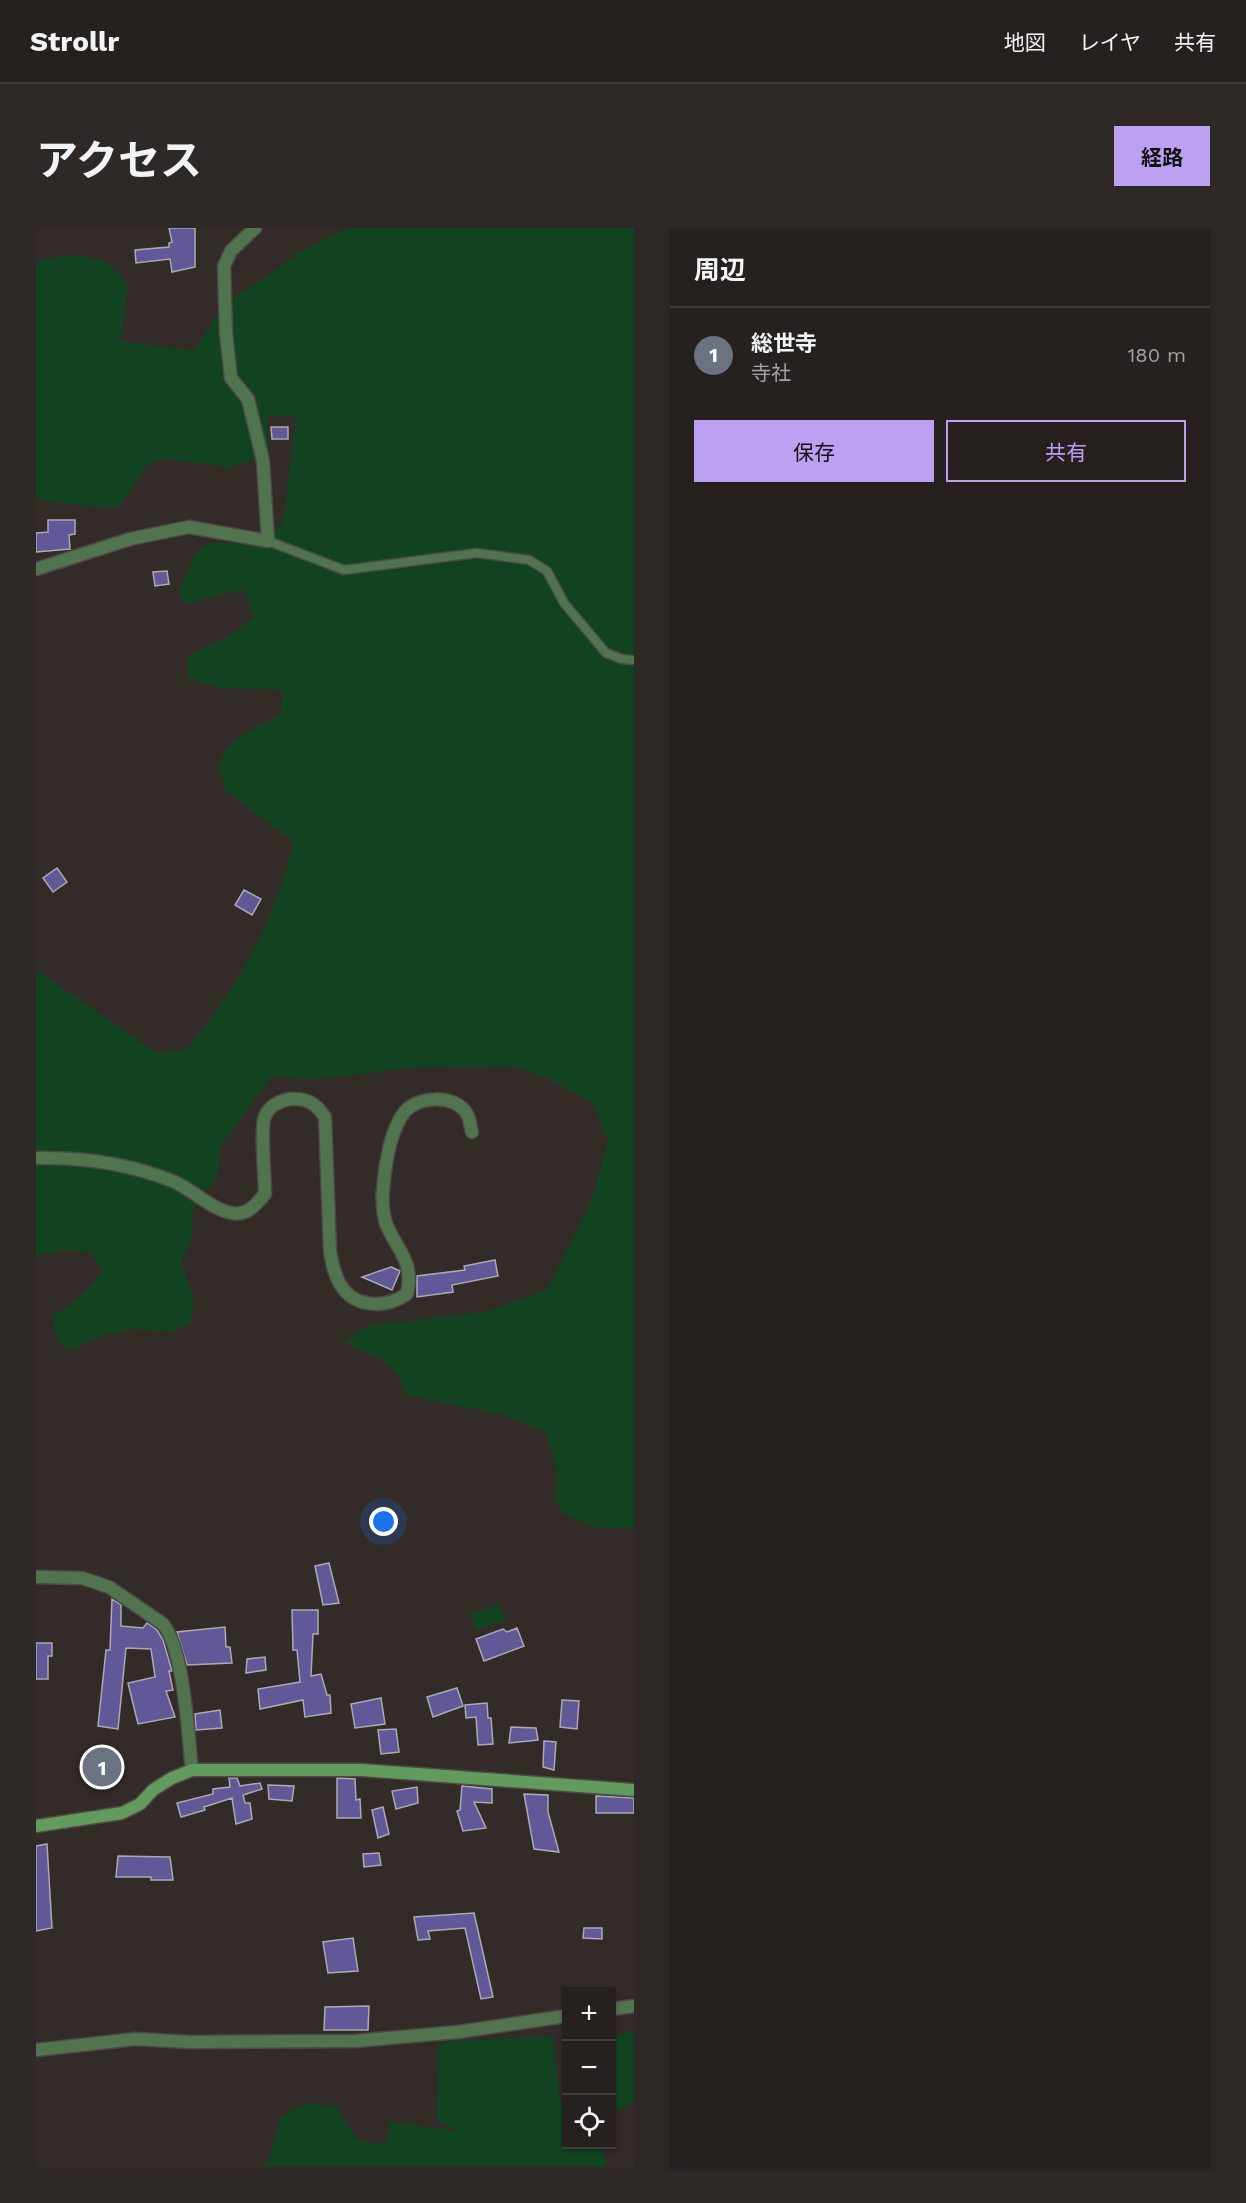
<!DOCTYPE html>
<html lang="ja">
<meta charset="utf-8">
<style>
:root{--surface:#26201e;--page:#2e2827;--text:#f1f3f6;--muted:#a4a3a4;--line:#423e3c;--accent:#bca0f2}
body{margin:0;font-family:"Work Sans","Noto Sans JP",sans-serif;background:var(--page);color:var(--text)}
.controls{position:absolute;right:18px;bottom:18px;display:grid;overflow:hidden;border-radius:0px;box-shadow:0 2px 4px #0004}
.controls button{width:54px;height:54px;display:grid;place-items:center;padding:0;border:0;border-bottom:2px solid var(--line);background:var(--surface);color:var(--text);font:30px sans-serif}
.you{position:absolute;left:348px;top:1294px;width:21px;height:21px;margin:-15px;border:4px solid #fff;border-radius:50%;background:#1a73e8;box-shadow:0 0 0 9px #1a73e833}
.badge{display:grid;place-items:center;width:39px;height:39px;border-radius:50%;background:var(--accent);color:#fff;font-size:20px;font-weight:700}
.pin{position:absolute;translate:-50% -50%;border:3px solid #fff;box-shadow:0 2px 6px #0006}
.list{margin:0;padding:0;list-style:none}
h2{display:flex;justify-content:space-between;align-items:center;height:78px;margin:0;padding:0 24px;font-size:26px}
h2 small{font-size:20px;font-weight:400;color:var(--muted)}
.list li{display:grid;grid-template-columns:39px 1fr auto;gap:18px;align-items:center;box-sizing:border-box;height:96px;padding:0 24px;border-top:2px solid var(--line)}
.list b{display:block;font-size:22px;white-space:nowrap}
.list p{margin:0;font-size:20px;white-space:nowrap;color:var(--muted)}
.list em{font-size:20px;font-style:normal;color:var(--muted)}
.actions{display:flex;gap:12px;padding:18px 24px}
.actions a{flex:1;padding:14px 0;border:2px solid var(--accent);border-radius:0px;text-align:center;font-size:21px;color:var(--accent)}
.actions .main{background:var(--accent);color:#111}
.icon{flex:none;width:33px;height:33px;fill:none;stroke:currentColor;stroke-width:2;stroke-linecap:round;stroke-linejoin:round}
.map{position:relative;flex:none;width:598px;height:1939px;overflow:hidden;border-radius:0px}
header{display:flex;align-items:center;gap:36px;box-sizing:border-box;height:84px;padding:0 30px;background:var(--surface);border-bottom:2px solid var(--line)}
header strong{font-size:28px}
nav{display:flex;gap:33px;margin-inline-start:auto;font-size:21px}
.intro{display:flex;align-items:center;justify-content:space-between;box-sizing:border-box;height:144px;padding:0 36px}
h1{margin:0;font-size:42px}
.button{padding:15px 27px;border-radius:0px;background:var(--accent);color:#111;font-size:21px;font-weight:700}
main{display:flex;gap:36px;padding:0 36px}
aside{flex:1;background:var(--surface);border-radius:0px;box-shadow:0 2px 4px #0004}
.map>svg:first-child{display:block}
.green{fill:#124321}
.building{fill:#625797;stroke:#abaab3;stroke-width:1.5}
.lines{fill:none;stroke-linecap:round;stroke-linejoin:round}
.lane-casing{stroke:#4f4845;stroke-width:11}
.street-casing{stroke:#4f4845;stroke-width:15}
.secondary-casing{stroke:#4f4845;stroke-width:15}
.lane{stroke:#50744e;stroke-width:8}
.street{stroke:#50744e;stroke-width:12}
.secondary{stroke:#619c5e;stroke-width:12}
</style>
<header>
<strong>Strollr</strong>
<nav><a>地図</a><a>レイヤ</a><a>共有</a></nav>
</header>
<div class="intro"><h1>アクセス</h1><a class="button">経路</a></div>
<main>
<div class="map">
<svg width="598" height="1939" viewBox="0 0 598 1939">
<rect width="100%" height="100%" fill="#332b28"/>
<path class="green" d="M 312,0 L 598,0 L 598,1301 L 557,1299 L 527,1286 L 518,1269 C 525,1245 518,1227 509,1204 L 465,1186 L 369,1167 L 363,1147 L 342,1129 L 308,1115 L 331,1098 L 453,1083 L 511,1062 L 557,969 L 572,912 L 556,874 L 513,851 L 480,839 L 375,840 L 270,852 L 236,848 L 185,917 L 181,950 L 157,982 L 155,1015 L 145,1033 L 158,1072 L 154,1096 L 133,1104 L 95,1101 L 62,1109 L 35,1121 L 24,1117 L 18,1101 L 18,1087 C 39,1075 53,1062 67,1042 L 54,1024 L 25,1022 L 0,1028 L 0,742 L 121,825 L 153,820 C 169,797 187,774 201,751 C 226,710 248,659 257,613 L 191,564 C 187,555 182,542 185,531 C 189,511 228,496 245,487 L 246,462 L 183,460 L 151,450 L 153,427 L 190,410 L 218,390 L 208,361 L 148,376 L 143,363 L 159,326 L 172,315 L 225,314 L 247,295 L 260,187 L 231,188 L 234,228 L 193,239 L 131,231 L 112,236 L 82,280 L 13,274 L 0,268 L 0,33 C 24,28 55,22 76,39 C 82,45 87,51 92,57 L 84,113 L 158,123 L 189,74 L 229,50 L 265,23 Z
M 463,1376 L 468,1393 L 440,1402 L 435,1385 Z
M 598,1803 L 598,1875 L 576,1884 L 576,1810 Z
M 517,1808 L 524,1874 L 530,1869 L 530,1916 L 566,1917 L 571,1939 L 227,1939 L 234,1930 L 245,1889 L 270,1875 L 301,1879 L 321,1912 L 350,1917 L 354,1894 L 422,1903 L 401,1892 L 403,1814 Z"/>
<path class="building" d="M 133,0 L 159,0 L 159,39 L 136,44 L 134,31 L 100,35 L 99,22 L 133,19 L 133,15 L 136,14 Z
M 235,199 L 252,199 L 252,211 L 236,211 Z
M 12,292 L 39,292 L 39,306 L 33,307 L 34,321 L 0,324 L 0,305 L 12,304 Z
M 131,343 L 133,356 L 119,358 L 117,344 Z
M 21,640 L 31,654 L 17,664 L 7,650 Z
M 208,662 L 225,671 L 216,687 L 199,677 Z
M 459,1032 L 462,1048 L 416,1057 L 417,1064 L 381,1069 L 381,1048 L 429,1042 L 428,1038 Z
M 355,1039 L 364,1043 L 356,1062 L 326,1049 Z
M 293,1335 L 303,1375 L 287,1377 L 279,1338 Z
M 76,1371 L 85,1377 L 85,1398 L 107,1400 L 111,1395 L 121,1402 L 127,1412 L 136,1443 L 133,1443 L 137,1462 L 130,1463 L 139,1489 L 102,1496 L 92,1455 L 119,1449 L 115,1421 L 90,1420 L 82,1501 L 62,1498 L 70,1422 L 74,1422 Z
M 256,1382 L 282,1382 L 282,1406 L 277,1406 L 275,1448 L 285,1446 L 291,1467 L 294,1467 L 295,1485 L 269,1489 L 267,1472 L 224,1481 L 222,1461 L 264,1454 L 261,1422 L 257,1422 Z
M 189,1399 L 190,1419 L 194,1419 L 196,1435 L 151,1437 L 141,1404 Z
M 481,1400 L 488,1418 L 448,1433 L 440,1411 L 467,1401 L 471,1404 Z
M 0,1415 L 16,1415 L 16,1428 L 12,1428 L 12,1451 L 0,1451 Z
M 229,1429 L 230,1442 L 210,1445 L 211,1431 Z
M 421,1460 L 427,1478 L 397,1489 L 391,1469 Z
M 345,1470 L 349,1496 L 319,1500 L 315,1476 Z
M 526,1472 L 543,1473 L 541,1501 L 524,1499 Z
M 451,1475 L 452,1490 L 455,1490 L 457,1516 L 442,1517 L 440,1489 L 430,1490 L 429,1477 Z
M 184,1482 L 186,1500 L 160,1502 L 159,1486 Z
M 475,1499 L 500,1500 L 502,1512 L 473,1515 Z
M 360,1501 L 363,1524 L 345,1526 L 342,1502 Z
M 508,1513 L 520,1514 L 518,1542 L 507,1539 Z
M 193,1550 L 201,1550 L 204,1558 L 224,1555 L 226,1561 L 207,1567 L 209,1575 L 214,1575 L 216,1591 L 200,1596 L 196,1570 L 168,1579 L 169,1582 L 145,1589 L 141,1575 L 177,1566 L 177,1561 L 194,1559 Z
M 301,1550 L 319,1551 L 320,1572 L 324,1571 L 325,1590 L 301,1590 Z
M 232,1557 L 258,1558 L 256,1573 L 233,1571 Z
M 426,1558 L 456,1561 L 456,1575 L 438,1574 L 450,1600 L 427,1603 L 421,1583 L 424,1582 Z
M 381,1559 L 382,1575 L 360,1581 L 356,1563 Z
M 488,1566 L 512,1567 L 512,1584 L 523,1624 L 498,1621 Z
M 560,1568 L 598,1570 L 598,1585 L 560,1585 Z
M 347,1579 L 353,1606 L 342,1610 L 336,1582 Z
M 11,1616 L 16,1700 L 0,1703 L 0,1618 Z
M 343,1625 L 345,1637 L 328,1639 L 327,1626 Z
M 82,1628 L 134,1629 L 137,1652 L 115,1652 L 115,1649 L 80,1649 Z
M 438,1685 L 457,1769 L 445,1771 L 429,1700 L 392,1703 L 394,1711 L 382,1712 L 378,1689 Z
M 548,1700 L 566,1700 L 566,1711 L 547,1710 Z
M 317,1710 L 322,1743 L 292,1745 L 287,1714 Z
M 333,1778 L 332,1802 L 288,1802 L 289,1779 Z"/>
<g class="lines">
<defs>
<path id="lane" d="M 232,313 L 308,342 L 441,325 L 493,332 L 511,343 L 528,375 L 570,425 L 586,431 L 598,432"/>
<path id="street" d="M 0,341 L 94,311 L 153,299 L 232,313 L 227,233 L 212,171 L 195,150 L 190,105 L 188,38 L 195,23 L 219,0
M 0,930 C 48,929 95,936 139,954 C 158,963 175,981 196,985 C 212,988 220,976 229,966 C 229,950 224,899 229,888 C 233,878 245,872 255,871 C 272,870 280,876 289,889 L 294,1023 C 296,1035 298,1046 304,1056 C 318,1080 349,1081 371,1066 C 378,1034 363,1025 351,998 C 347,989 346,972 347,962 C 349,938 353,906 367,886 C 379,868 419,865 431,886 C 434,890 434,899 436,904
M 0,1349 L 46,1350 L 73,1359 L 127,1396 C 148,1421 152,1507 156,1542
M 576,1781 L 598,1778
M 0,1822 L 99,1811 L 155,1814 L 319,1813 L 422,1804 L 530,1788"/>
<path id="secondary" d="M 0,1598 L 86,1585 L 104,1576 L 117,1562 L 136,1550 L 156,1542 L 326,1542 L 598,1562"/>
</defs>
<use href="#lane" class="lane-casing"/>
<use href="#street" class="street-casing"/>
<use href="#secondary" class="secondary-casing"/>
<use href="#lane" class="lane"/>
<use href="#street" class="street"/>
<use href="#secondary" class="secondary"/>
</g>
</svg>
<div class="controls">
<button>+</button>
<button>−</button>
<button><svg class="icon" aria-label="locate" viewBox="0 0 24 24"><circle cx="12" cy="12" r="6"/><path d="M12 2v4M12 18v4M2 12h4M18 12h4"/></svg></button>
</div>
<div class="you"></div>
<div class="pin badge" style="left:66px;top:1539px;background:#6b7280">1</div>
</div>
<aside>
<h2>周辺<small></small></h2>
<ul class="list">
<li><span class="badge" style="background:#6b7280">1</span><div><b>総世寺</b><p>寺社</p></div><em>180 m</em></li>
</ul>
<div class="actions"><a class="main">保存</a><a>共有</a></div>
</aside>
</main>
